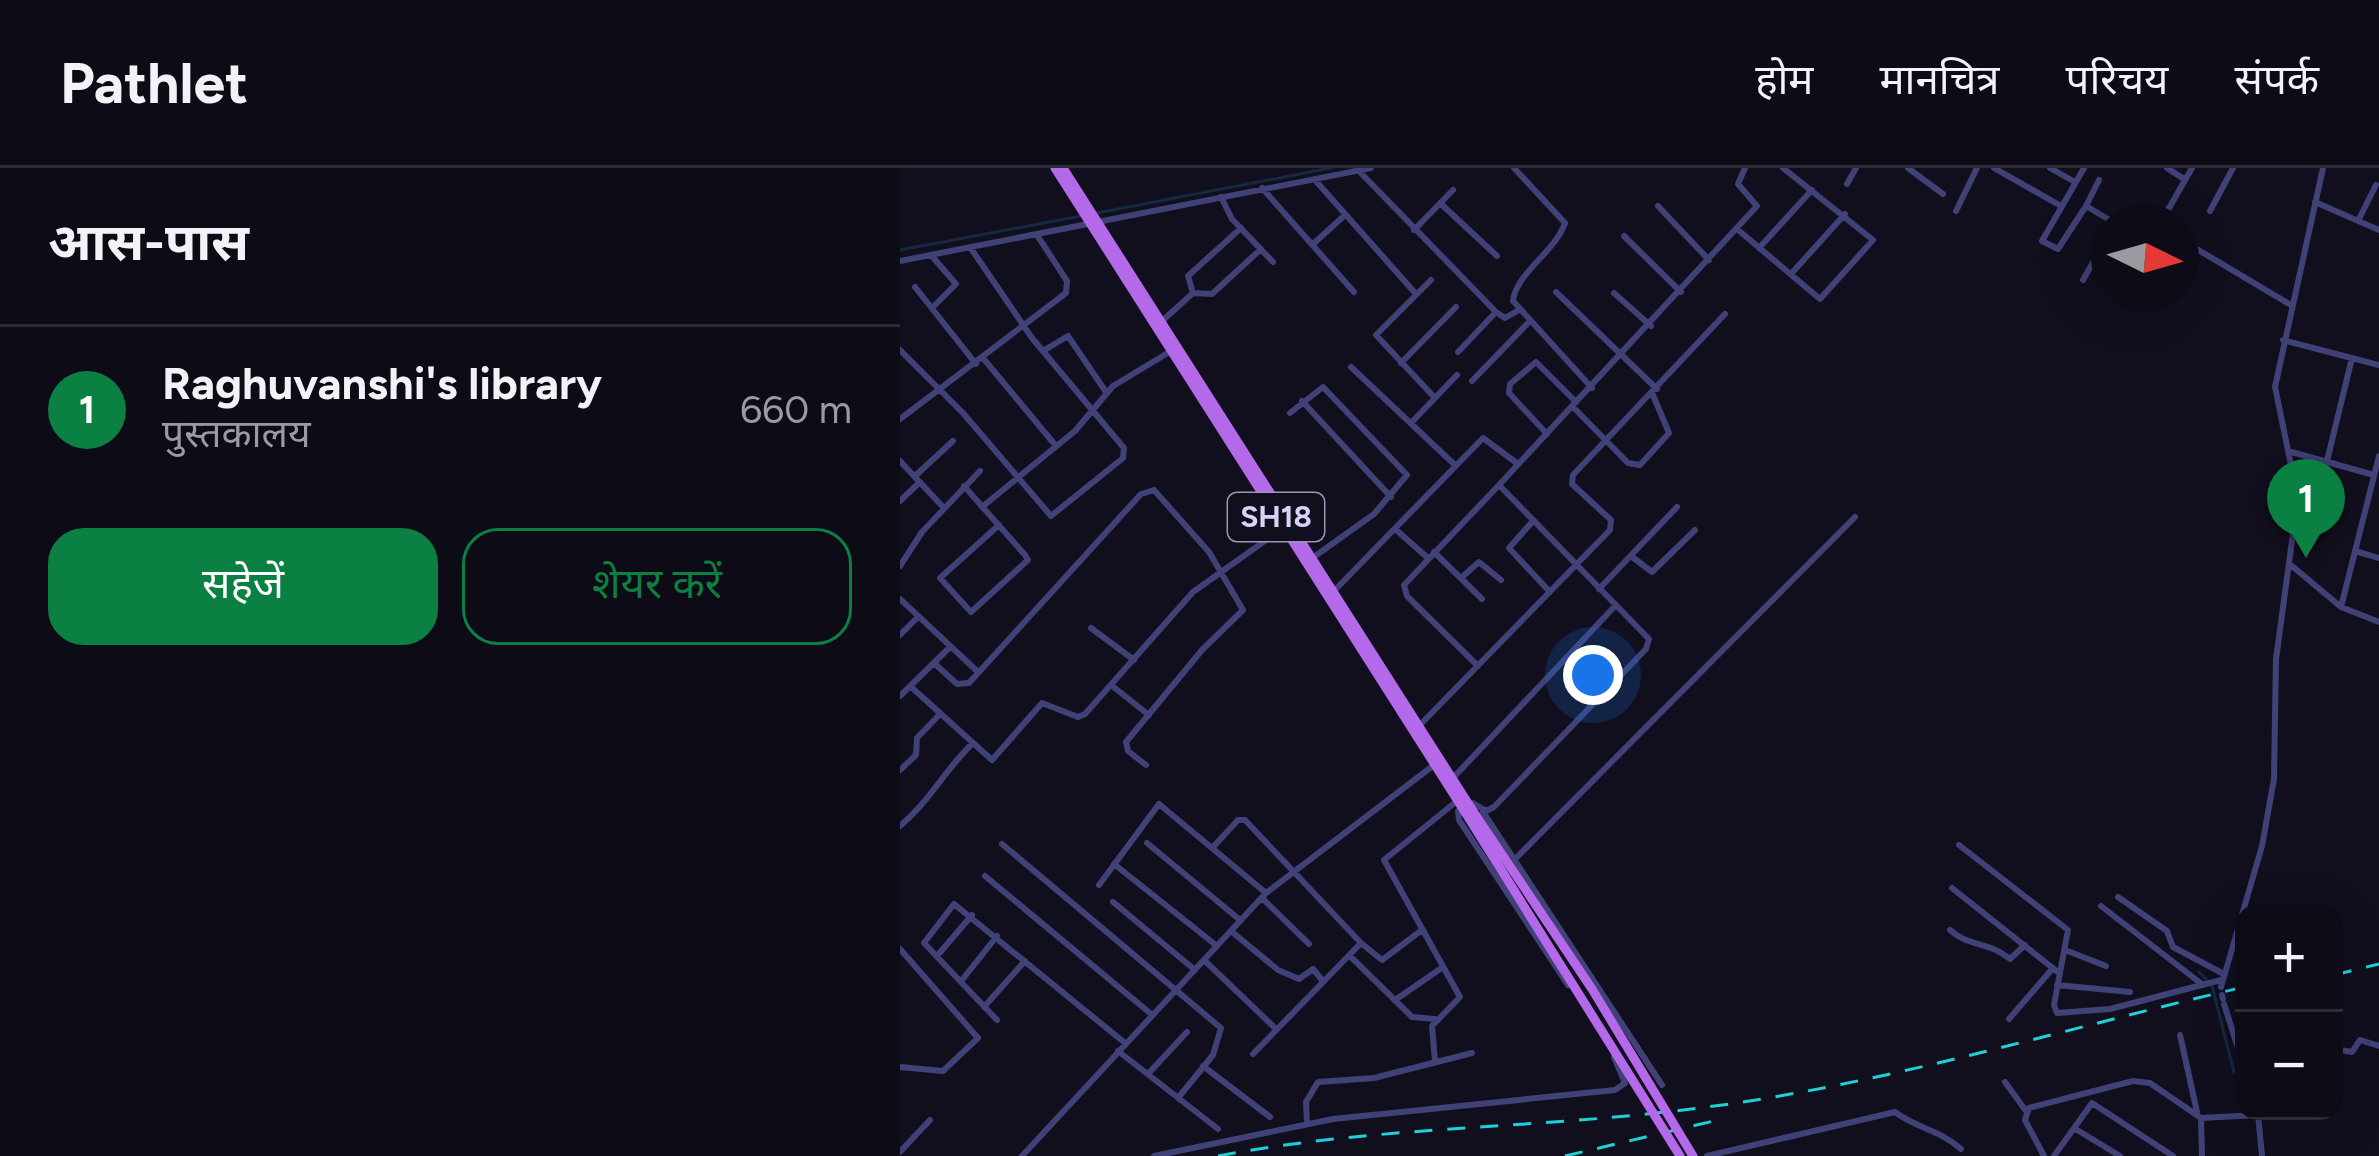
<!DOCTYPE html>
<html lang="hi">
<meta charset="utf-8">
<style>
:root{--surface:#0d0b16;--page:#1b1923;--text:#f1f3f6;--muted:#9a9ba1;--line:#2d2b35;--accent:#0b8043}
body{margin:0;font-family:Figtree,"Noto Sans Devanagari",sans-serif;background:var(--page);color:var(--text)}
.controls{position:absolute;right:36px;bottom:36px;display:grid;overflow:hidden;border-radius:24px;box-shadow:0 12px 48px #0002}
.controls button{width:108px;height:108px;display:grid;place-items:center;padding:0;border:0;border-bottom:3px solid var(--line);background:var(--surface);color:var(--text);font:60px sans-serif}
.compass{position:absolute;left:1191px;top:36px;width:108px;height:108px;border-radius:50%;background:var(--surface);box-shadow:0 12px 48px #0002;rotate:95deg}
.you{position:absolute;left:693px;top:507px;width:42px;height:42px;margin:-30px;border:9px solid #fff;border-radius:50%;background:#1a73e8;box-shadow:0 0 0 18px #1a73e833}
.badge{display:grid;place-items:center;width:78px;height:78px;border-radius:50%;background:var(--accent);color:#fff;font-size:39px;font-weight:700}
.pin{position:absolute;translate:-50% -99px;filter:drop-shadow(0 3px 6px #0008)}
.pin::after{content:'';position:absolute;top:63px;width:42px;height:36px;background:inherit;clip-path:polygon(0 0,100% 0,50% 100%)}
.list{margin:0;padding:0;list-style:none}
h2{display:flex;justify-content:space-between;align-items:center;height:156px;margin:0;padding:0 48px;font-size:51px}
h2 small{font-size:39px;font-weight:400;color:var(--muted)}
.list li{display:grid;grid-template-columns:78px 1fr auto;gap:36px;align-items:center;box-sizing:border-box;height:168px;padding:0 48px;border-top:3px solid var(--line)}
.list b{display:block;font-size:45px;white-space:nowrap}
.list p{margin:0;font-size:39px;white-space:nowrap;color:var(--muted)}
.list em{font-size:39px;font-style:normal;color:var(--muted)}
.actions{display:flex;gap:24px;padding:36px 48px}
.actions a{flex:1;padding:27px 0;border:3px solid var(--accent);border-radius:36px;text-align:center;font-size:42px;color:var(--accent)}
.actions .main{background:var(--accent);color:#fff}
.map{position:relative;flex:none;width:1479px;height:988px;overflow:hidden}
header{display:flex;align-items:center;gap:72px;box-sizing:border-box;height:168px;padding:0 60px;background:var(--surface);border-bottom:3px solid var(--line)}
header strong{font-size:57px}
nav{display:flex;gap:66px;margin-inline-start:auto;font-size:42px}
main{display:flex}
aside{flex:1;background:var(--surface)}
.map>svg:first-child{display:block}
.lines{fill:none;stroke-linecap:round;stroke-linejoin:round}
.stream{stroke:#152942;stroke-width:3}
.minor{stroke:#404177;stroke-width:6}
.primary{stroke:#b468ea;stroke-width:9}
.rail{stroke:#1ed0da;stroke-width:3;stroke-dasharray:18 15;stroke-linecap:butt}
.primary-bridge{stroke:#b468ea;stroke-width:9}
.labels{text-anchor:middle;stroke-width:12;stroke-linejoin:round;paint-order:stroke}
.shield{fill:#110f1e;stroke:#9a98b7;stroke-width:3}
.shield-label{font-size:30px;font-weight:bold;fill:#d5d3f9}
</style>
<header>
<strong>Pathlet</strong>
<nav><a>होम</a><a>मानचित्र</a><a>परिचय</a><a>संपर्क</a></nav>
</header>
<main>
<aside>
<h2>आस-पास<small></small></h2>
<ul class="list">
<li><span class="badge">1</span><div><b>Raghuvanshi's library</b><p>पुस्तकालय</p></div><em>660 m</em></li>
</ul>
<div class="actions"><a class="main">सहेजें</a><a>शेयर करें</a></div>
</aside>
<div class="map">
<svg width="1479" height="988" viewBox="0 0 1479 988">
<rect width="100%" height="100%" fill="#110f1e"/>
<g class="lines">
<path class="stream" d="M 197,45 L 431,0
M 0,82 L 181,48
M 1299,804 L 1306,811
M 1312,818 L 1334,904"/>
<path class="minor" d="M 614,0 L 665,55 C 655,84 616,105 613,133 L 692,220
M 1008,0 L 1043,26
M 1094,0 L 1161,38
M 1150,0 L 1175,14
M 1184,0 L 1142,73 L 1158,81 L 1186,38 L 1213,54
M 1267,0 L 1284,11
M 459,3 L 596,144 L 605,150 L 619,142
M 415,12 L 516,126
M 947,16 L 956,0
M 362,20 L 454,124
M 321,29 L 332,51 L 373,94
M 1415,34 L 1479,62
M 540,35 L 597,88
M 758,38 L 809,92
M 1186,38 L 1199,12
M 1056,43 L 1077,0
M 1310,43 L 1333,0
M 1458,53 L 1476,17
M 1261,54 L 1292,0
M 837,61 L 920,131 L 973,72 L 883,0
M 514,62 L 553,22
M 724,68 L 781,124
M 412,77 L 445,47
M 859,80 L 912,22
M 1281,83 L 1290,77 L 1391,137
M 31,87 L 56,116 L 32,140
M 0,93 L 471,0
M 891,106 L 945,46
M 531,112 L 476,167 L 535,230
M 1183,112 L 1209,66
M 15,119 L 76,196
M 656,124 L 757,221
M 293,125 L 312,126 L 361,81
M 714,125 L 751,158
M 1219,131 L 1221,126
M 1247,139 L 1255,126
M 261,154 L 293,125 L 288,108 L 341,60
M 1383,172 L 1479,197
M 0,182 L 63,245 L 151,348 L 223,290 L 224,280 L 132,170 L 70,79
M 143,183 L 168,168 L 206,224
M 558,184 L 596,144
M 83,190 L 156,278
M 501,195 L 556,139
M 451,199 L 556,298
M 572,213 L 629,154
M 402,233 L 491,329
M 673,239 L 728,295 L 740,297 L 769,265 L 753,227
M 390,245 L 423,219 L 507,307 L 474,346 L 411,391
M 0,251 L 166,125 L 167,113 L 137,67
M 511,255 L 557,207
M 647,266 L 609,225 L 610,216 L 636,194 L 676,234
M 1388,283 L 1474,307
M 0,293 L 44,340
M 1427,293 L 1452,190
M 15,308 L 53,273
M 599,317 L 857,38 L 838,16 L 845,0
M 64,318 L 125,387 L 128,392 L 71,444 L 40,410 L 99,357
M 0,333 L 20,314
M 82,339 L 175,263 L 213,218 L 271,183
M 633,353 L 609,380 L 650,424
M 495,361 L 528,390
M 1455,383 L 1479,390
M 534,384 L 582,431
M 731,388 L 752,404 L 795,362
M 0,398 L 22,364 L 80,303
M 1392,398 L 1441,439 L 1479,454
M 561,410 L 579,394 L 601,412
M 699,421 L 777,339
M 433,424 L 583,270 L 618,296
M 0,431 L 78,504
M 1441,439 L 1479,288
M 191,460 L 234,492
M 0,467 L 18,449
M 34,495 L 57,516 L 69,515 L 241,326 L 254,322 L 309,384 L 343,442 L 302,482 L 226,574 L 228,583 L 246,597
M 578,498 L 507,428 L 504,417 L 599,317 L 749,471 L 746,481 L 594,639 L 586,643 L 573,635 L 558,643 L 559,652 L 668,817
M 211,517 L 249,547
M 10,518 L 92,592 L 142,535 L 178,549 L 185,546 L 293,424 L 383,360
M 0,528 L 50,479
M 518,559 L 710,362 L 711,352 L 672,316 L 673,307 L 825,146
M 0,602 L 16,587 L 17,570 L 40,546
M 553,610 L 715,438
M 583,644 L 762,917
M 0,658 C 30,633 44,603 71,577
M 247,675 L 340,752
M 102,676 L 321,860 L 313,887 L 278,930
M 315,677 L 338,652 L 345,652 L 461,775 L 353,886
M 1059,677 L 1168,762 L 1154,837 L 1157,845 L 1210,841 L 1321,812
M 615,691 L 955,349
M 214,696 L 317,778
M 85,708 L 251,846
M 199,717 L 259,636 L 366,725
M 1052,720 L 1159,805
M 1218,729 L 1267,763 L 1273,779 L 1322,805
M 362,730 L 409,776
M 213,734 L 295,802
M 1201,738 L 1303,817
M 1050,762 C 1069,779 1088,773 1110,791 L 1125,777
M 331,763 L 378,802 L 399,811 L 413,801 L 422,812
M 461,775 L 482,792 L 522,762
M 0,781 L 78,870 L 43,903 L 0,899
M 1165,782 L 1206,798
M 37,788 L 72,747
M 451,789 L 512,849 L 535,851
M 304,792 L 375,860
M 62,812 L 97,768
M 1157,817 L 1230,824
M 1321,819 L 1362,678 L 1374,611 L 1376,491 L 1394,358 L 1392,302 L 1375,219 L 1423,0
M 1322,827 L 1323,831
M 498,830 L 543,799
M 1324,836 L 1344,899
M 84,839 L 125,793
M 1109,851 L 1153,800
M 97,852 L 24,775 L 54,736 L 225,875
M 1280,867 L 1297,944
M 1434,881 L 1452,884 L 1460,872 L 1479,878
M 218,883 L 318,961
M 535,893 L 532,858 L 560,829 L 484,692 L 557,633
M 303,898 L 370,949
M 248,906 L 287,864
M 1105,914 L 1126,943
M 1358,946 L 1362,988
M 1301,950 L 1302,988
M 407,956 L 406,934 L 418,914 L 474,910 L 572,885
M 1174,960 L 1220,988
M 0,984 L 30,952
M 122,988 L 366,725 L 534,597
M 254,988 L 433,951 L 715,922 L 725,915 L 714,889
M 807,988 L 995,944 C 1020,962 1040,962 1061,981
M 1144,988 L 1125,952 L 1129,940 L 1233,913 L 1250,915 L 1301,950 L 1358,947
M 1154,988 L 1192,935 L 1273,988"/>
<path class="primary" d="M 155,0 L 565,644
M 163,0 L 571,640"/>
<path class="rail" d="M 1434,807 L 1479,796
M 318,988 C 475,958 633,961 791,941 C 977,919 1162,861 1344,819
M 665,988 L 818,952"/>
<path class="primary-bridge" d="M 571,640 L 692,821 L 793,988
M 565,644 L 780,988"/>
</g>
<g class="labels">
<rect class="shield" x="328" y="325" width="96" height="48" rx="9"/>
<g class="shield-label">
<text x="376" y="359">SH18</text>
</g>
</g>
</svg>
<div class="controls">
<button>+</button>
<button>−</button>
</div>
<svg class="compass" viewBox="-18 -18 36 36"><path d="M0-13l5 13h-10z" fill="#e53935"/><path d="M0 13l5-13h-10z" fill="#9a9ba1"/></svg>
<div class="you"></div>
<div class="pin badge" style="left:1406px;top:390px">1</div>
</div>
</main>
